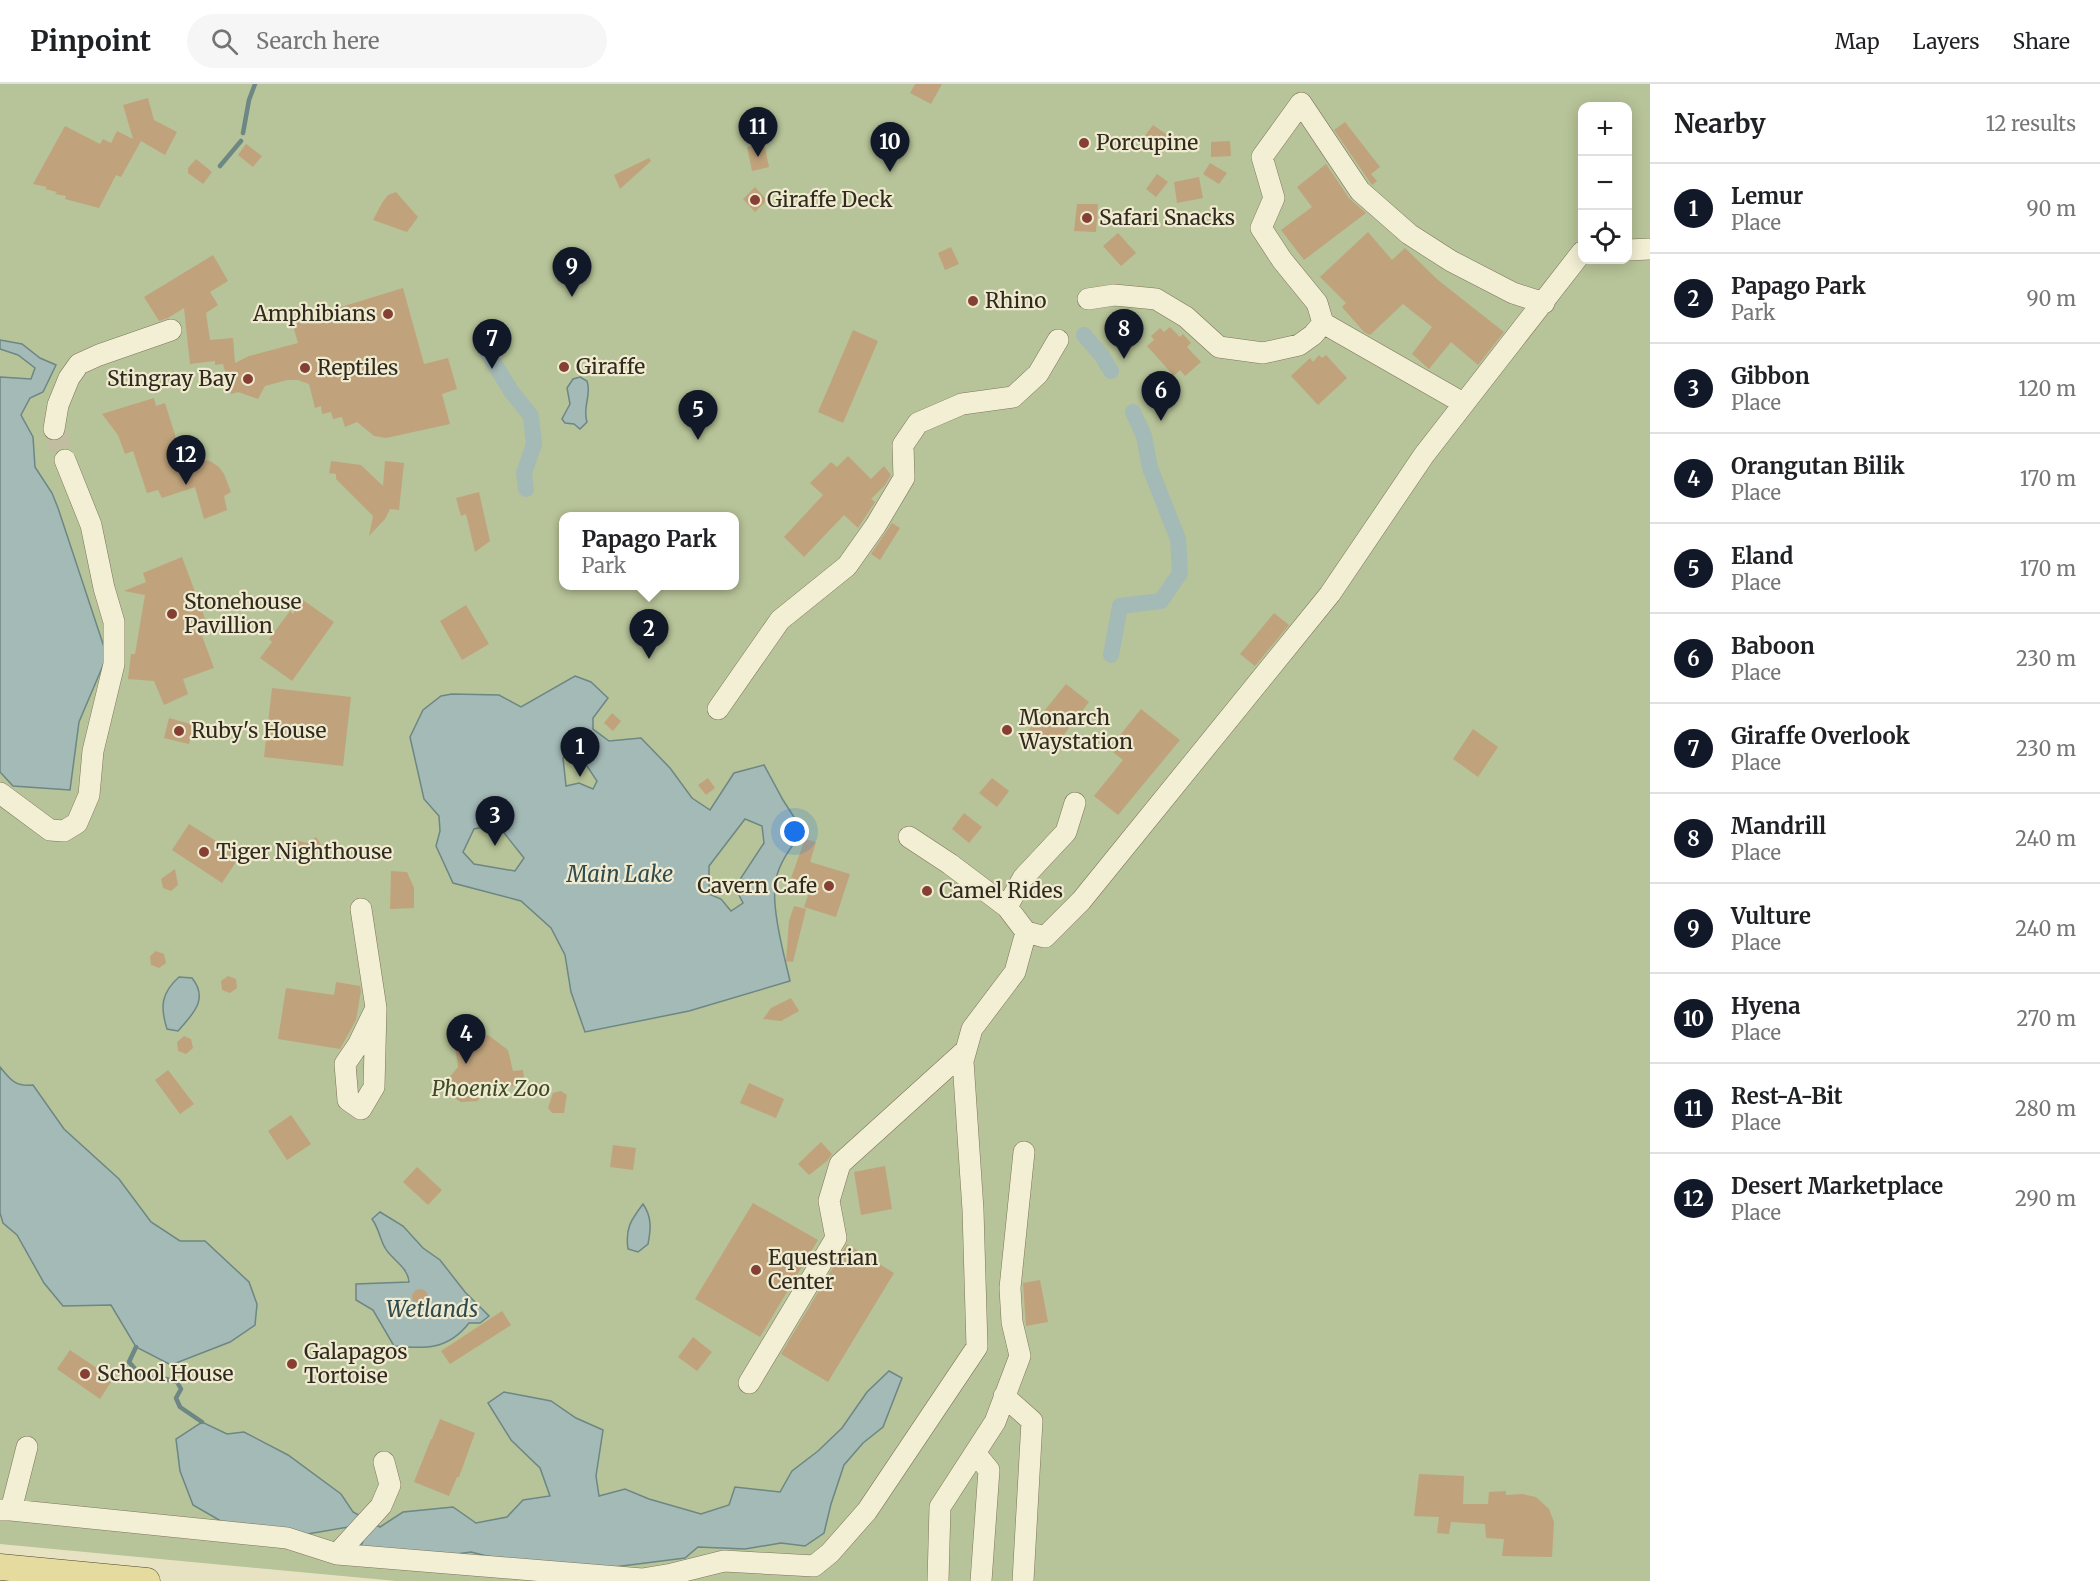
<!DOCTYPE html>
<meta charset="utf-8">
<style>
:root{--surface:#fff;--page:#f6f6f6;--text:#202124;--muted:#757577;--line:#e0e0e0;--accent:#111827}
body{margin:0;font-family:Merriweather,serif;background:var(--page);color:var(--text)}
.controls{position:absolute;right:18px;top:18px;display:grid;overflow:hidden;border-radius:12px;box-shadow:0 3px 15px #0003}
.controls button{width:54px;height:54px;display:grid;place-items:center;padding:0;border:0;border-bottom:2px solid var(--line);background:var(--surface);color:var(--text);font:30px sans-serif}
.you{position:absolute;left:795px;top:748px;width:21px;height:21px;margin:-15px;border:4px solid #fff;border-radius:50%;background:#1a73e8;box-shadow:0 0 0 9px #1a73e833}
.badge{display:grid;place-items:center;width:39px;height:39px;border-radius:50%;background:var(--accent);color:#fff;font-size:20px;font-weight:700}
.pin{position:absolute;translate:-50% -50px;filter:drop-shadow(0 2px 3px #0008)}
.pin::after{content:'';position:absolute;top:32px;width:21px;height:18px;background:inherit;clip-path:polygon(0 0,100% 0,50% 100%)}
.popup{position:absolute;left:559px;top:428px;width:180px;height:78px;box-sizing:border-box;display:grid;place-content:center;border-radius:12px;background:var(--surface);filter:drop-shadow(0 2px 4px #0005);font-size:20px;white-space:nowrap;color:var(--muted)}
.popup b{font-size:22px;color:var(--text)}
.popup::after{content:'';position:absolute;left:50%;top:100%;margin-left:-12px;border:12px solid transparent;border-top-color:var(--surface)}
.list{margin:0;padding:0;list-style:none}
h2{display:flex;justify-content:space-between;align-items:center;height:78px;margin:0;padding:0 24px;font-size:26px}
h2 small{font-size:20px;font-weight:400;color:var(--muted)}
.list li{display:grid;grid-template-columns:39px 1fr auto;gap:18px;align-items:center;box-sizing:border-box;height:90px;padding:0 24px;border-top:2px solid var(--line)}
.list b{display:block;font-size:22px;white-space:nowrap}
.list p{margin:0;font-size:20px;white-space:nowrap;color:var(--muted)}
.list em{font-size:20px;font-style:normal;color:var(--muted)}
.icon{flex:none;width:33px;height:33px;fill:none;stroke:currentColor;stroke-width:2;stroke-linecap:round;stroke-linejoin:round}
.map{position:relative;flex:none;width:1650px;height:1497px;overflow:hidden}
header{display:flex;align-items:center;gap:36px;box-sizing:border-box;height:84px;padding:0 30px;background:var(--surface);border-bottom:2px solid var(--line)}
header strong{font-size:28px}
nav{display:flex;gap:33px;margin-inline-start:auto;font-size:21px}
.search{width:420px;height:54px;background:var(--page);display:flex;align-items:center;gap:15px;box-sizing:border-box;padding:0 21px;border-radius:33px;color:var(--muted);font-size:22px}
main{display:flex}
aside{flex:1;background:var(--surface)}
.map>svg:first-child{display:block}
.green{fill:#b7c398;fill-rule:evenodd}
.water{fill:#a4bab7;stroke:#6c8784;stroke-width:1.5;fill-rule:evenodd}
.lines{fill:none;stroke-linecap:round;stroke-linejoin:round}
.stream{stroke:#6c8784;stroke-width:4.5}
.canal{stroke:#a4bab7;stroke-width:16}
.building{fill:#c0a37c}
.minor-tunnel{stroke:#c2bda1;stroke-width:21;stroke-dasharray:21 10;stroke-linecap:butt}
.minor-casing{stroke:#7e745b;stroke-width:22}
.major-casing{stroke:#4d422f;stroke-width:27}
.minor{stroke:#f3efd4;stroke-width:21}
.major{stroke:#e6db9e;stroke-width:26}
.poi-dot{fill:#854033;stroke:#f0ebd0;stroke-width:2}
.labels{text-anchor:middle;stroke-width:4.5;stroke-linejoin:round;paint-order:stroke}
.poi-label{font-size:21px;fill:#302a1e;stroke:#f0ebd0;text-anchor:start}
.park-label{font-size:21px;font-style:italic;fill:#3c4a27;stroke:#f0ebd0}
.water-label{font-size:22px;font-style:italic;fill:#2f4b4e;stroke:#f0ebd0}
</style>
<header>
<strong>Pinpoint</strong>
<div class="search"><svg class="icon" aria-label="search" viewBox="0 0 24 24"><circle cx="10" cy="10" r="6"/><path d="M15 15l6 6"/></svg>Search here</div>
<nav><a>Map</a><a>Layers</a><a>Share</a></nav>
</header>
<main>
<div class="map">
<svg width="1650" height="1497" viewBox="0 0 1650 1497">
<rect width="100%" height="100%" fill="#e7e2c2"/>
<path class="green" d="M 0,0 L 1650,0 L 1650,1497 L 396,1497 L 0,1460 ZM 1582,22 L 1628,22 L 1628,176 L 1582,176 ZM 564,432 L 734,432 L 734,502 L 564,502 Z"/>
<path class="water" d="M 0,256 L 22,260 L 40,274 L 56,281 L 43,308 L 30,314 L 21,331 L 33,353 L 35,383 L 52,409 L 58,424 L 107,572 L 79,638 L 70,706 L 13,702 L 0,688 L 0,293 L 31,295 L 35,284 L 18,271 L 0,265 Z
M 580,293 L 587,297 C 592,311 582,323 587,338 L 580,345 L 574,340 L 565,339 L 562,335 L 570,320 L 567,304 L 573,295 Z
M 575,592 L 591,598 L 608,614 L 593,634 L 593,645 L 609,657 L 641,654 L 670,684 L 692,714 L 710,726 L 734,689 L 764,681 L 783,716 L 803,747 C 792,762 780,777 776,795 C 770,820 784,871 790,897 L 689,927 L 585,948 L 571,908 L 565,871 L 551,844 L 521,817 L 453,799 L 436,762 L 440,747 L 439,732 L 424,715 L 410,653 L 423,626 L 441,612 L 452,610 L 499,611 L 521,623 ZM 580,664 L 583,676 L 597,697 L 593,705 L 579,699 L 566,702 L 563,674 ZM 745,735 L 762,742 L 764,759 L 735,803 L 743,819 L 731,827 L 721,815 L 709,810 L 709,782 ZM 497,740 L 524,774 L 515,787 L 474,780 L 463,768 L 474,745 Z
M 179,893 L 192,894 C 209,915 193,930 178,947 L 167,945 C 160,923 161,909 179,893 Z
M 0,983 C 11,996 15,1003 33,1001 L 64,1045 L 119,1095 L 151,1138 L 180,1157 L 205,1157 L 249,1198 L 257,1220 L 255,1241 L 230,1258 L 171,1281 L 136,1263 L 111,1221 L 63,1222 L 44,1199 L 17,1151 L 3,1139 L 0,1129 Z
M 643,1120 C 652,1133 651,1145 648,1160 L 638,1168 L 628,1165 C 625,1144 631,1136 643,1120 Z
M 380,1128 L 403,1142 L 423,1164 L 440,1176 L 465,1208 L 489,1232 L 480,1239 L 469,1239 C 448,1266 425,1265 394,1262 L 373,1226 L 356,1216 L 356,1200 L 409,1198 C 408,1182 390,1175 384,1162 C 379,1152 379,1145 372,1135 Z
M 889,1287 L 902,1294 L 883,1343 L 863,1359 L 844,1381 L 831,1420 L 824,1449 L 805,1462 L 781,1459 L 745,1465 L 698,1463 L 685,1474 L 606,1484 L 519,1480 L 471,1468 L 420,1475 L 359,1468 L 363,1457 L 348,1443 L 296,1452 L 226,1440 L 193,1421 L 180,1387 L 176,1355 L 202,1338 L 227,1350 L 244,1348 L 288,1371 L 341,1410 L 353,1428 L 380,1443 L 403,1428 L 453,1423 L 476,1439 L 507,1433 L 523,1416 L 550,1412 L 540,1384 L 511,1356 L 488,1319 L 504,1308 L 551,1317 L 576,1334 L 603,1346 L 596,1392 L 599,1412 L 625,1405 L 649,1415 L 701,1430 L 729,1421 L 735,1403 L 780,1408 L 792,1387 L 818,1367 L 842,1344 L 867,1308 Z"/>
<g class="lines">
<path class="stream" d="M 243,49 L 249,16 L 255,0
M 220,82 L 241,57
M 136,1263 L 129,1278 L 143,1294 L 162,1294 L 177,1298 L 181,1305 L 176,1314 L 180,1323 L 202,1338"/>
<path class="canal" d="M 1084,251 L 1102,272 L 1111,287
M 483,261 L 511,307 L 531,332 L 534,360 L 524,389 L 526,405
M 1111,571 L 1120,522 L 1161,517 L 1180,489 L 1178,455 L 1150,384 L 1144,352 L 1133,328"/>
</g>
<path class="building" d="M 915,0 L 942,0 L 931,20 L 910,9 Z
M 148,14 L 154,36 L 177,48 L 165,71 L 141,57 L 121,93 L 116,91 L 99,124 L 65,115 L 66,112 L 55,110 L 57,108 L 45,105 L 47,103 L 33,100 L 65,42 L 100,60 L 103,55 L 111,59 L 117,47 L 133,55 L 123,21 Z
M 1345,38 L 1380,83 L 1371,90 L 1377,97 L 1372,101 L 1334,46 Z
M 1153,41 L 1169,52 L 1161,65 L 1144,53 Z
M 1230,57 L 1231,72 L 1211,73 L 1211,58 Z
M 764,59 L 769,83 L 752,87 L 747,63 Z
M 246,60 L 262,72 L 253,83 L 238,71 Z
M 649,74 L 651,77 L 620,105 L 614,91 Z
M 196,75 L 212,88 L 203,100 L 188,89 L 188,84 Z
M 1210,79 L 1227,89 L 1219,100 L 1203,90 Z
M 1326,80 L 1349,114 L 1366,129 L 1304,176 L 1281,146 L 1312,123 L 1297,103 Z
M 1157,90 L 1168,98 L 1156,113 L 1146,105 Z
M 1199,93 L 1203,114 L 1177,119 L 1174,98 Z
M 755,103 L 767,116 L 755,128 L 743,115 Z
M 396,108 L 418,133 L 407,148 L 373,136 L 382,119 L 388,111 Z
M 1077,120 L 1098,120 L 1096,148 L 1074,147 Z
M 1368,148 L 1392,176 L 1405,164 L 1438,196 L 1504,248 L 1478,281 L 1451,258 L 1429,285 L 1412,270 L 1432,243 L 1403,220 L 1370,251 L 1364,248 L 1342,223 L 1346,219 L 1320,193 Z
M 1118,149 L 1136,169 L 1121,182 L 1103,162 Z
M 951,163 L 959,180 L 945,186 L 938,169 Z
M 213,171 L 228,197 L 210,208 L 218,221 L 206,229 L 210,256 L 233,254 L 235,279 L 249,272 L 298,259 L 292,238 L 403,204 L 424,280 L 448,274 L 457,305 L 442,310 L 450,340 L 386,354 L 374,352 L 357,338 L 345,343 L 342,333 L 333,335 L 331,328 L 322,330 L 321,322 L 315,324 L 309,300 L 298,296 L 287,296 L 265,302 L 258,315 L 238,308 L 231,310 L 223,280 L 215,281 L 215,277 L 190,280 L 184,224 L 168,234 L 159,237 L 144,213 Z
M 1170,243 L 1180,253 L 1183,250 L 1191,259 L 1187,263 L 1201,278 L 1185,292 L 1180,286 L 1174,292 L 1147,262 L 1154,256 L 1151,252 L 1160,244 L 1164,248 Z
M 853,246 L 878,257 L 843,339 L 818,328 Z
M 1319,271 L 1322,274 L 1326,271 L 1347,294 L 1318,321 L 1291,292 L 1310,274 L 1313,278 Z
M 154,314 L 156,322 L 165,319 L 180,367 L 183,366 L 188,380 L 199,376 L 210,377 L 219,383 L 224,390 L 231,408 L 224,412 L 227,426 L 204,435 L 195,403 L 162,414 L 158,406 L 147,409 L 133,367 L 125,370 L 118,351 L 102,330 Z
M 848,372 L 871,395 L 884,382 L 891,391 L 885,401 L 871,415 L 875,418 L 858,444 L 844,431 L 804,473 L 784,453 L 823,411 L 810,399 L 831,378 L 837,383 Z
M 331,377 L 361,381 L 383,402 L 385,377 L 404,379 L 399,426 L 390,425 L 385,435 L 369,452 L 373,432 L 336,395 L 336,390 L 329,389 Z
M 479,408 L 490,457 L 475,468 L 466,430 L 461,432 L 456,414 Z
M 892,439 L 900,444 L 880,476 L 871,470 Z
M 182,473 L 210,548 L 202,552 L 214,584 L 183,595 L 188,610 L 164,621 L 154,597 L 128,595 L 131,570 L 135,570 L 145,511 L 124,507 L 146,498 L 143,489 Z
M 303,516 L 334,538 L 292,597 L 260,574 L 272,558 L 269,555 L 290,527 L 293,530 Z
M 466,521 L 489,560 L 462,576 L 440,537 Z
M 1274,529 L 1289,541 L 1255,582 L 1240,570 Z
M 1066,600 L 1089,618 L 1052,666 L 1028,647 Z
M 272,604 L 351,613 L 343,682 L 264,673 Z
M 1141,625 L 1180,656 L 1118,731 L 1094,712 L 1123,676 L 1109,665 Z
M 612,629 L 621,637 L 613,647 L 604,639 Z
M 169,634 L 194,641 L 189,660 L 164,654 Z
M 1473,645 L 1498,663 L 1478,693 L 1453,675 Z
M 708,694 L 715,704 L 706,711 L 698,701 Z
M 992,694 L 1009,707 L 997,723 L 979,709 Z
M 964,729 L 982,743 L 969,759 L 952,745 Z
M 189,740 L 240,772 L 222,799 L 172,766 Z
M 316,753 L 324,765 L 314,772 L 311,781 L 295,778 L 290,772 L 295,756 L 307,759 Z
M 805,755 L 816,758 L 810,778 L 850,790 L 836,833 L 804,823 L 812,800 L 791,794 Z
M 175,785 L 178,801 L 171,807 L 163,804 L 161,795 Z
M 391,787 L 407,788 L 414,804 L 414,824 L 390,825 Z
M 794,822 L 806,825 L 793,878 L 786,877 L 789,837 Z
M 156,867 L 164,870 L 166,879 L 159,884 L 151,881 L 150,872 Z
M 228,892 L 236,895 L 237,904 L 230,909 L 222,906 L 221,897 Z
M 336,898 L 360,902 L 361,907 L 356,936 L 340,965 L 278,955 L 286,904 L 334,911 Z
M 791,914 L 799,927 L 781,937 L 763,935 L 771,924 Z
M 467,947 L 468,950 L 473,949 L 473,953 L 488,951 L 508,966 L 513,987 L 523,986 L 525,1001 L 488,1005 L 477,1017 L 461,1018 L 450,1011 L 448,995 L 458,983 L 453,949 Z
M 184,952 L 191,955 L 193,964 L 186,970 L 178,967 L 177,958 Z
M 168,986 L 194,1020 L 180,1030 L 155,996 Z
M 749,999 L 784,1015 L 776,1034 L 740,1019 Z
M 561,1007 L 567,1011 L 564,1029 L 552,1029 L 548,1024 L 553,1009 Z
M 291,1031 L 311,1060 L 287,1076 L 268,1047 Z
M 821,1058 L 832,1070 L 827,1077 L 809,1091 L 798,1080 Z
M 613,1061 L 636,1064 L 633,1086 L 610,1083 Z
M 885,1082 L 892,1125 L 861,1131 L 854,1088 Z
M 417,1083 L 442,1106 L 428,1121 L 403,1098 Z
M 753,1119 L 818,1156 L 760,1253 L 695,1215 Z
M 847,1160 L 894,1189 L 828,1298 L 781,1270 Z
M 1040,1196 L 1048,1238 L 1026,1242 L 1023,1199 Z
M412 1213a8 8 0 1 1 16 0a8 8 0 1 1-16 0Z
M 502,1227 L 511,1241 L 450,1280 L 441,1267 Z
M 693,1253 L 712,1268 L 697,1287 L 678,1273 Z
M 70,1266 L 113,1295 L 100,1315 L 57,1285 Z
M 440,1335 L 475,1349 L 459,1393 L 457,1393 L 449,1412 L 414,1398 L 431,1355 L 432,1355 Z
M 1419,1390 L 1464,1392 L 1463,1420 L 1488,1420 L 1489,1408 L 1506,1407 L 1506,1411 L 1522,1410 L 1536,1413 L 1549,1425 L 1554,1438 L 1552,1473 L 1502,1472 L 1504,1455 L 1486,1454 L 1485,1440 L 1451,1438 L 1449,1450 L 1437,1449 L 1439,1433 L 1414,1432 Z"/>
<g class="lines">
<path class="minor-tunnel" d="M 54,345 L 65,376"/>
<defs>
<path id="minor" d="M 1628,166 L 1650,165
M 1088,215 L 1114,211 L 1156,215 L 1186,233 L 1219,263 L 1263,269 L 1299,261 L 1313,251 L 1323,239 L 1463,319
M 1323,239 L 1317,219 L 1282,176 L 1261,144 L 1274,114 L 1262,73 L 1301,19 L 1360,107 L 1409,150 L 1451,177 L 1513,209 L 1544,219
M 54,345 L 58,321 L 69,294 L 79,280 L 99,271 L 171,246
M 718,625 L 780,536 L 847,482 L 876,441 L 904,394 L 903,361 L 918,339 L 962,320 L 1013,313 L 1038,290 L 1058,256
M 0,709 L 50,746 L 64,747 L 77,739 L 89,711 L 93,667 L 114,580 L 114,538 L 104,504 L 91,441 L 65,376
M 1007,823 L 1023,794 L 1066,748 L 1075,719
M 361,825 L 376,924 L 358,961 L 345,980 L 348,1016 L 361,1025 L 374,1003 L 376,924
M 1026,848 L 1045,853 L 1081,817 L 1330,510 L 1424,371 L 1582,168
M 749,1299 L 836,1154 L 829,1117 L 840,1080 L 966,966
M 1004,1312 L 1032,1337 L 1023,1497
M 975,1369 L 989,1386 L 981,1497
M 0,1426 L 11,1426 L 27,1363
M 11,1426 L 287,1454 L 337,1470 L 642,1495 L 672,1490 L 724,1477 L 814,1482 L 830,1469 L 867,1427 L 977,1263 L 973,1126 L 963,977 L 972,945 L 1015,888 L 1026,848 L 1007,823 L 950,780 L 909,753
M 337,1470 L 381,1422 L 390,1401 L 384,1378
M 938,1497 L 940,1423 L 995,1338 L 1020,1272 L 1012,1238 L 1010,1204 L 1024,1068"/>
<path id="major" d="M 0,1483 L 147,1497"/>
</defs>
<use href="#minor" class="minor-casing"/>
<use href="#major" class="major-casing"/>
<use href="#minor" class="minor"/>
<use href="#major" class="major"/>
</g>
<g class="poi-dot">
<circle cx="1084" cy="59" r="6"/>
<circle cx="755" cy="116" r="6"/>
<circle cx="1087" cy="134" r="6"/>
<circle cx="973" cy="217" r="6"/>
<circle cx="388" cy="230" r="6"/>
<circle cx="564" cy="283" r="6"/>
<circle cx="305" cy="284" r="6"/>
<circle cx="248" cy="295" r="6"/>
<circle cx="172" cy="530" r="6"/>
<circle cx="1007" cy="646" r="6"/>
<circle cx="179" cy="647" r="6"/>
<circle cx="204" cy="768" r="6"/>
<circle cx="829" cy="802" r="6"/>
<circle cx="927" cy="807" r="6"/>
<circle cx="756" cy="1186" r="6"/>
<circle cx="292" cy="1280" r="6"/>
<circle cx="85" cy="1290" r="6"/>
</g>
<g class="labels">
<g class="poi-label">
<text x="1096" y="66">Porcupine</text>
<text x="767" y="123">Giraffe Deck</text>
<text x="1099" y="141">Safari Snacks</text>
<text x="985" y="224">Rhino</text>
<text x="376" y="237" text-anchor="end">Amphibians</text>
<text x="576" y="290">Giraffe</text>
<text x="317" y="291">Reptiles</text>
<text x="236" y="302" text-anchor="end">Stingray Bay</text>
<text x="184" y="525">Stonehouse<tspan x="184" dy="24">Pavillion</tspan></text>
<text x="1019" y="641">Monarch<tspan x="1019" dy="24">Waystation</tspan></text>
<text x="191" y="654">Ruby's House</text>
<text x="216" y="775">Tiger Nighthouse</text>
<text x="817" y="809" text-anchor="end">Cavern Cafe</text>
<text x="939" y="814">Camel Rides</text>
<text x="768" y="1181">Equestrian<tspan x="768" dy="24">Center</tspan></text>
<text x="304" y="1275">Galapagos<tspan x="304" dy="24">Tortoise</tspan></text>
<text x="97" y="1297">School House</text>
</g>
<g class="park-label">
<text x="491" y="1012">Phoenix Zoo</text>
</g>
<g class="water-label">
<text x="620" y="798">Main Lake</text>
<text x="432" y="1233">Wetlands</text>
</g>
</g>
</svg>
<div class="controls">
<button>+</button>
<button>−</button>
<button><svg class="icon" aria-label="locate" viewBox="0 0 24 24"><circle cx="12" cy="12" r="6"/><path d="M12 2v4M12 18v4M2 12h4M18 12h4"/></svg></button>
</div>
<div class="you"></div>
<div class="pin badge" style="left:580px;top:693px">1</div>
<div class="pin badge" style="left:649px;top:575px">2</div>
<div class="popup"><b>Papago Park</b>Park</div>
<div class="pin badge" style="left:495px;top:762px">3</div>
<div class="pin badge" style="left:466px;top:980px">4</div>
<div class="pin badge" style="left:698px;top:356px">5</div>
<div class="pin badge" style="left:1161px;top:337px">6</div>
<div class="pin badge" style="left:492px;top:285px">7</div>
<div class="pin badge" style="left:1124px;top:275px">8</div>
<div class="pin badge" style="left:572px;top:213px">9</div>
<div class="pin badge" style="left:890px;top:88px">10</div>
<div class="pin badge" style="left:758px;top:73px">11</div>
<div class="pin badge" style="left:186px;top:401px">12</div>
</div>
<aside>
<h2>Nearby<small>12 results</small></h2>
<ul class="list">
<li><span class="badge">1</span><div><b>Lemur</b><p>Place</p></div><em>90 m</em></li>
<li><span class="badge">2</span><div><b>Papago Park</b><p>Park</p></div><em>90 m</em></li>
<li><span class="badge">3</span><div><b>Gibbon</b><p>Place</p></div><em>120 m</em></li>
<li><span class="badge">4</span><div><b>Orangutan Bilik</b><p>Place</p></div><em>170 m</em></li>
<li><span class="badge">5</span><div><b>Eland</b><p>Place</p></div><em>170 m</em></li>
<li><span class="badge">6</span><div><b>Baboon</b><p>Place</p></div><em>230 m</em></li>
<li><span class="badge">7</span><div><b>Giraffe Overlook</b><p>Place</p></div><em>230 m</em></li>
<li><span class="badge">8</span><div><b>Mandrill</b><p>Place</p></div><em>240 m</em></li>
<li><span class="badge">9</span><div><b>Vulture</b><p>Place</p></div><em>240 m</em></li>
<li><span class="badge">10</span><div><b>Hyena</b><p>Place</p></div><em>270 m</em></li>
<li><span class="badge">11</span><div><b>Rest-A-Bit</b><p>Place</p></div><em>280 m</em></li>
<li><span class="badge">12</span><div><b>Desert Marketplace</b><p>Place</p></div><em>290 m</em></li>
</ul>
</aside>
</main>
